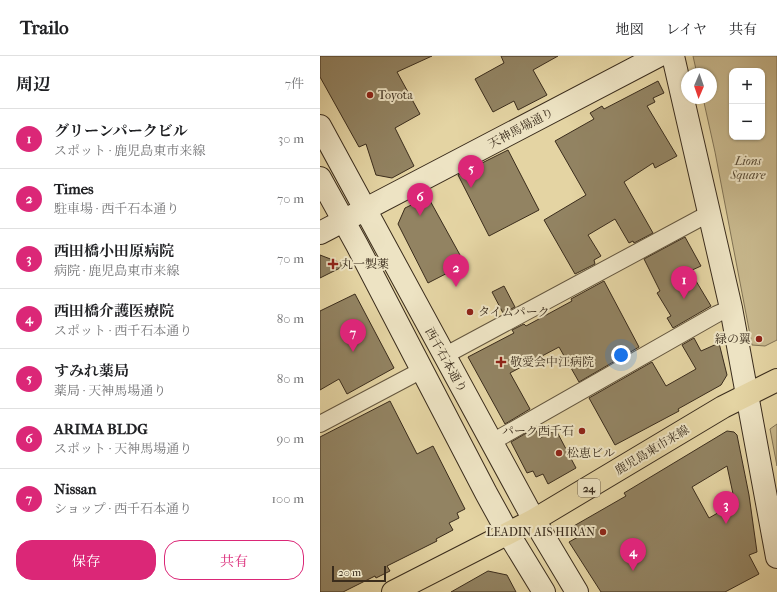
<!DOCTYPE html>
<html lang="ja">
<meta charset="utf-8">
<style>
:root{--surface:#fff;--page:#f2f2f2;--text:#202124;--muted:#757577;--line:#e0e0e0;--accent:#db2777}
body{margin:0;font-family:"IM FELL French Canon","Noto Serif JP",serif;background:var(--page);color:var(--text)}
.controls{position:absolute;right:12px;top:12px;display:grid;overflow:hidden;border-radius:8px;box-shadow:0 1px 3px #0004}
.controls button{width:36px;height:36px;display:grid;place-items:center;padding:0;border:0;border-bottom:1px solid var(--line);background:var(--surface);color:var(--text);font:20px sans-serif}
.compass{position:absolute;left:361px;top:12px;width:36px;height:36px;border-radius:50%;background:var(--surface);box-shadow:0 1px 3px #0004;rotate:182deg}
.scale{position:absolute;left:12px;bottom:10px;width:54px;box-sizing:border-box;padding-left:4px;border:2px solid #3a2c1c;border-top:0;font-size:11px;line-height:14px;white-space:nowrap;color:#3a2c1c;-webkit-text-stroke:3px #ede3c3;paint-order:stroke}
.you{position:absolute;left:301px;top:299px;width:14px;height:14px;margin:-10px;border:3px solid #fff;border-radius:50%;background:#1a73e8;box-shadow:0 0 0 6px #1a73e833}
.badge{display:grid;place-items:center;width:26px;height:26px;border-radius:50%;background:var(--accent);color:#fff;font-size:13px;font-weight:700}
.pin{position:absolute;translate:-50% -33px;filter:drop-shadow(0 1px 2px #0008)}
.pin::after{content:'';position:absolute;top:21px;width:14px;height:12px;background:inherit;clip-path:polygon(0 0,100% 0,50% 100%)}
.list{margin:0;padding:0;list-style:none}
h2{display:flex;justify-content:space-between;align-items:center;height:52px;margin:0;padding:0 16px;font-size:17px}
h2 small{font-size:13px;font-weight:400;color:var(--muted)}
.list li{display:grid;grid-template-columns:26px 1fr auto;gap:12px;align-items:center;box-sizing:border-box;height:60px;padding:0 16px;border-top:1px solid var(--line)}
.list b{display:block;font-size:15px;white-space:nowrap}
.list p{margin:0;font-size:13px;white-space:nowrap;color:var(--muted)}
.list em{font-size:13px;font-style:normal;color:var(--muted)}
.actions{display:flex;gap:8px;padding:12px 16px}
.actions a{flex:1;padding:9px 0;border:1px solid var(--accent);border-radius:16px;text-align:center;font-size:14px;color:var(--accent)}
.actions .main{background:var(--accent);color:#fff}
.map{position:relative;flex:none;width:457px;height:536px;overflow:hidden}
header{display:flex;align-items:center;gap:24px;box-sizing:border-box;height:56px;padding:0 20px;background:var(--surface);border-bottom:1px solid var(--line)}
header strong{font-size:19px}
nav{display:flex;gap:22px;margin-inline-start:auto;font-size:14px}
main{display:flex}
aside{flex:1;background:var(--surface)}
.map>svg:first-child{display:block}
.green{fill:#c7b78c;stroke:#807254;fill-rule:evenodd}
.building{fill:#928362;stroke:#3a2c1c;fill-rule:evenodd}
.lines{fill:none;stroke-linecap:round;stroke-linejoin:round}
.street-casing{stroke:#64563e;stroke-width:18}
.secondary-casing{stroke:#3a2c1c;stroke-width:24}
.primary-casing{stroke:#3a2c1c;stroke-width:24}
.street{stroke:#ede3c3;stroke-width:16}
.secondary{stroke:#ede3c3;stroke-width:22}
.primary{stroke:#e4d4a3;stroke-width:22}
.poi-dot{fill:#8f2418;stroke:#ede3c3;stroke-width:1.5}
.labels{text-anchor:middle;stroke-width:4;stroke-linejoin:round;paint-order:stroke}
.shield{fill:#ede3c3;stroke:#70634e;stroke-width:1}
.shield-label{font-size:11px;font-weight:bold;fill:#3a2c1c}
.poi-label{font-size:12px;fill:#3a2c1c;stroke:#ede3c3;text-anchor:start}
.street-label{font-size:12px;fill:#3a2c1c;stroke:#ede3c3}
.park-label{font-size:12px;font-style:italic;fill:#564832;stroke:#ede3c3}
</style>
<header>
<strong>Trailo</strong>
<nav><a>地図</a><a>レイヤ</a><a>共有</a></nav>
</header>
<main>
<aside>
<h2>周辺<small>7件</small></h2>
<ul class="list">
<li><span class="badge">1</span><div><b>グリーンパークビル</b><p>スポット · 鹿児島東市来線</p></div><em>30 m</em></li>
<li><span class="badge">2</span><div><b>Times</b><p>駐車場 · 西千石本通り</p></div><em>70 m</em></li>
<li><span class="badge">3</span><div><b>西田橋小田原病院</b><p>病院 · 鹿児島東市来線</p></div><em>70 m</em></li>
<li><span class="badge">4</span><div><b>西田橋介護医療院</b><p>スポット · 西千石本通り</p></div><em>80 m</em></li>
<li><span class="badge">5</span><div><b>すみれ薬局</b><p>薬局 · 天神馬場通り</p></div><em>80 m</em></li>
<li><span class="badge">6</span><div><b>ARIMA BLDG</b><p>スポット · 天神馬場通り</p></div><em>90 m</em></li>
<li><span class="badge">7</span><div><b>Nissan</b><p>ショップ · 西千石本通り</p></div><em>100 m</em></li>
</ul>
<div class="actions"><a class="main">保存</a><a>共有</a></div>
</aside>
<div class="map">
<svg width="457" height="536" viewBox="0 0 457 536">
<rect width="100%" height="100%" fill="#e4d4a3"/>
<filter id="stains"><feTurbulence type="fractalNoise" baseFrequency=".005" numOctaves="4"/><feColorMatrix values="0 0 0 0 .2 0 0 0 0 .09 0 0 0 0 .02 0 0 0 .5 -.17"/></filter>
<radialGradient id="worn" r=".72"><stop offset=".6" stop-color="#630" stop-opacity="0"/><stop offset="1" stop-color="#630" stop-opacity=".3"/></radialGradient>
<path class="green" d="M 373,0 L 457,0 L 457,284 L 445,290 L 432,289 L 395,96 L 383,42 L 391,42 L 391,18 L 377,18 ZM 412,15 L 442,15 L 442,81 L 412,81 Z
M 457,368 L 457,410 L 450,373 Z"/>
<path class="building" d="M 0,0 L 112,0 L 77,16 L 100,58 L 75,72 L 94,110 L 72,122 L 56,119 L 46,88 L 39,91 L 0,21 Z
M 181,0 L 238,0 L 213,14 L 227,39 L 198,54 L 194,45 L 173,56 L 155,23 L 184,7 Z
M 338,25 L 344,37 L 333,42 L 335,46 L 327,50 L 357,100 L 335,112 L 333,107 L 304,126 L 333,177 L 314,187 L 313,185 L 309,187 L 295,163 L 268,179 L 281,200 L 274,204 L 275,208 L 255,218 L 224,164 L 266,139 L 235,85 L 274,63 L 270,57 L 282,50 L 284,53 Z
M 188,94 L 219,154 L 169,180 L 138,119 Z
M 108,141 L 145,208 L 108,227 L 78,168 L 85,152 Z
M 365,181 L 381,210 L 370,215 L 391,250 L 353,272 L 347,262 L 351,260 L 337,237 L 340,235 L 324,203 Z
M 0,199 L 26,209 L 0,222 Z
M 284,225 L 319,291 L 259,326 L 239,291 L 190,317 L 210,353 L 185,368 L 148,301 L 194,277 L 192,274 L 204,268 L 206,270 L 252,245 L 251,243 Z
M 184,230 L 195,251 L 183,257 L 172,236 Z
M 35,238 L 74,312 L 27,338 L 19,323 L 0,334 L 0,255 Z
M 374,282 L 381,295 L 399,287 L 407,319 L 401,329 L 358,353 L 359,355 L 295,389 L 269,342 L 332,306 L 346,330 L 376,313 L 362,289 Z
M 70,345 L 97,398 L 113,390 L 145,453 L 137,457 L 139,462 L 129,467 L 133,474 L 116,483 L 117,485 L 67,510 L 70,515 L 56,522 L 55,520 L 23,536 L 0,536 L 0,381 Z
M 215,372 L 220,382 L 236,374 L 256,412 L 228,428 L 223,418 L 216,421 L 213,415 L 207,417 L 191,386 Z
M 407,375 L 414,376 L 417,379 L 429,439 L 437,496 L 429,499 L 439,518 L 405,536 L 281,536 L 249,486 L 258,481 L 252,471 L 306,440 L 304,437 ZM 407,410 L 415,447 L 389,462 L 372,431 Z
M 168,515 L 187,519 L 196,536 L 131,536 Z"/>
<g class="lines">
<defs>
<path id="street" d="M 124,300 L 388,158
M 0,368 L 102,314
M 172,386 L 397,258 L 411,252"/>
<path id="secondary" d="M 353,0 L 411,252 L 457,501
M 0,70 L 214,464 L 257,536
M 0,122 L 37,189 L 166,437 L 188,477 L 224,536
M 0,177 L 338,0"/>
<path id="primary" d="M 73,536 L 214,464 L 403,351 L 457,324"/>
</defs>
<use href="#street" class="street-casing"/>
<use href="#secondary" class="secondary-casing"/>
<use href="#primary" class="primary-casing"/>
<use href="#street" class="street"/>
<use href="#secondary" class="secondary"/>
<use href="#primary" class="primary"/>
</g>
<g class="poi-dot">
<circle cx="50" cy="39" r="4"/>
<path d="M11 202h4v4h4v4h-4v4h-4v-4h-4v-4h4z"/>
<circle cx="150" cy="256" r="4"/>
<circle cx="439" cy="283" r="4"/>
<path d="M179 300h4v4h4v4h-4v4h-4v-4h-4v-4h4z"/>
<circle cx="262" cy="375" r="4"/>
<circle cx="239" cy="397" r="4"/>
<circle cx="283" cy="476" r="4"/>
</g>
<g class="labels">
<rect class="shield" x="258" y="423" width="22" height="18" rx="3"/>
<g class="shield-label">
<text x="269" y="436">24</text>
</g>
<g class="poi-label">
<text x="58" y="43">Toyota</text>
<text x="21" y="212">丸一製薬</text>
<text x="158" y="260">タイムパーク</text>
<text x="431" y="287" text-anchor="end">緑の翼</text>
<text x="190" y="310">敬愛会中江病院</text>
<text x="254" y="379" text-anchor="end">パーク西千石</text>
<text x="247" y="401">松恵ビル</text>
<text x="275" y="480" text-anchor="end">LEADIN AIS HIRAN</text>
</g>
<g class="street-label">
<text transform="translate(201 72) rotate(-28)" y="4">天神馬場通り</text>
<text transform="translate(126 304) rotate(61)" y="4">西千石本通り</text>
<text transform="translate(332 394) rotate(-31)" y="4">鹿児島東市来線</text>
</g>
<g class="park-label">
<text x="428" y="109">Lions<tspan x="428" dy="14">Square</tspan></text>
</g>
</g>
<rect width="100%" height="100%" filter="url(#stains)"/>
<rect width="100%" height="100%" fill="url(#worn)"/>
</svg>
<div class="controls">
<button>+</button>
<button>−</button>
</div>
<svg class="compass" viewBox="-18 -18 36 36"><path d="M0-13l5 13h-10z" fill="#e53935"/><path d="M0 13l5-13h-10z" fill="#757577"/></svg>
<div class="scale">20 m</div>
<div class="you"></div>
<div class="pin badge" style="left:364px;top:243px">1</div>
<div class="pin badge" style="left:136px;top:231px">2</div>
<div class="pin badge" style="left:406px;top:468px">3</div>
<div class="pin badge" style="left:313px;top:515px">4</div>
<div class="pin badge" style="left:151px;top:132px">5</div>
<div class="pin badge" style="left:100px;top:160px">6</div>
<div class="pin badge" style="left:33px;top:296px">7</div>
</div>
</main>
